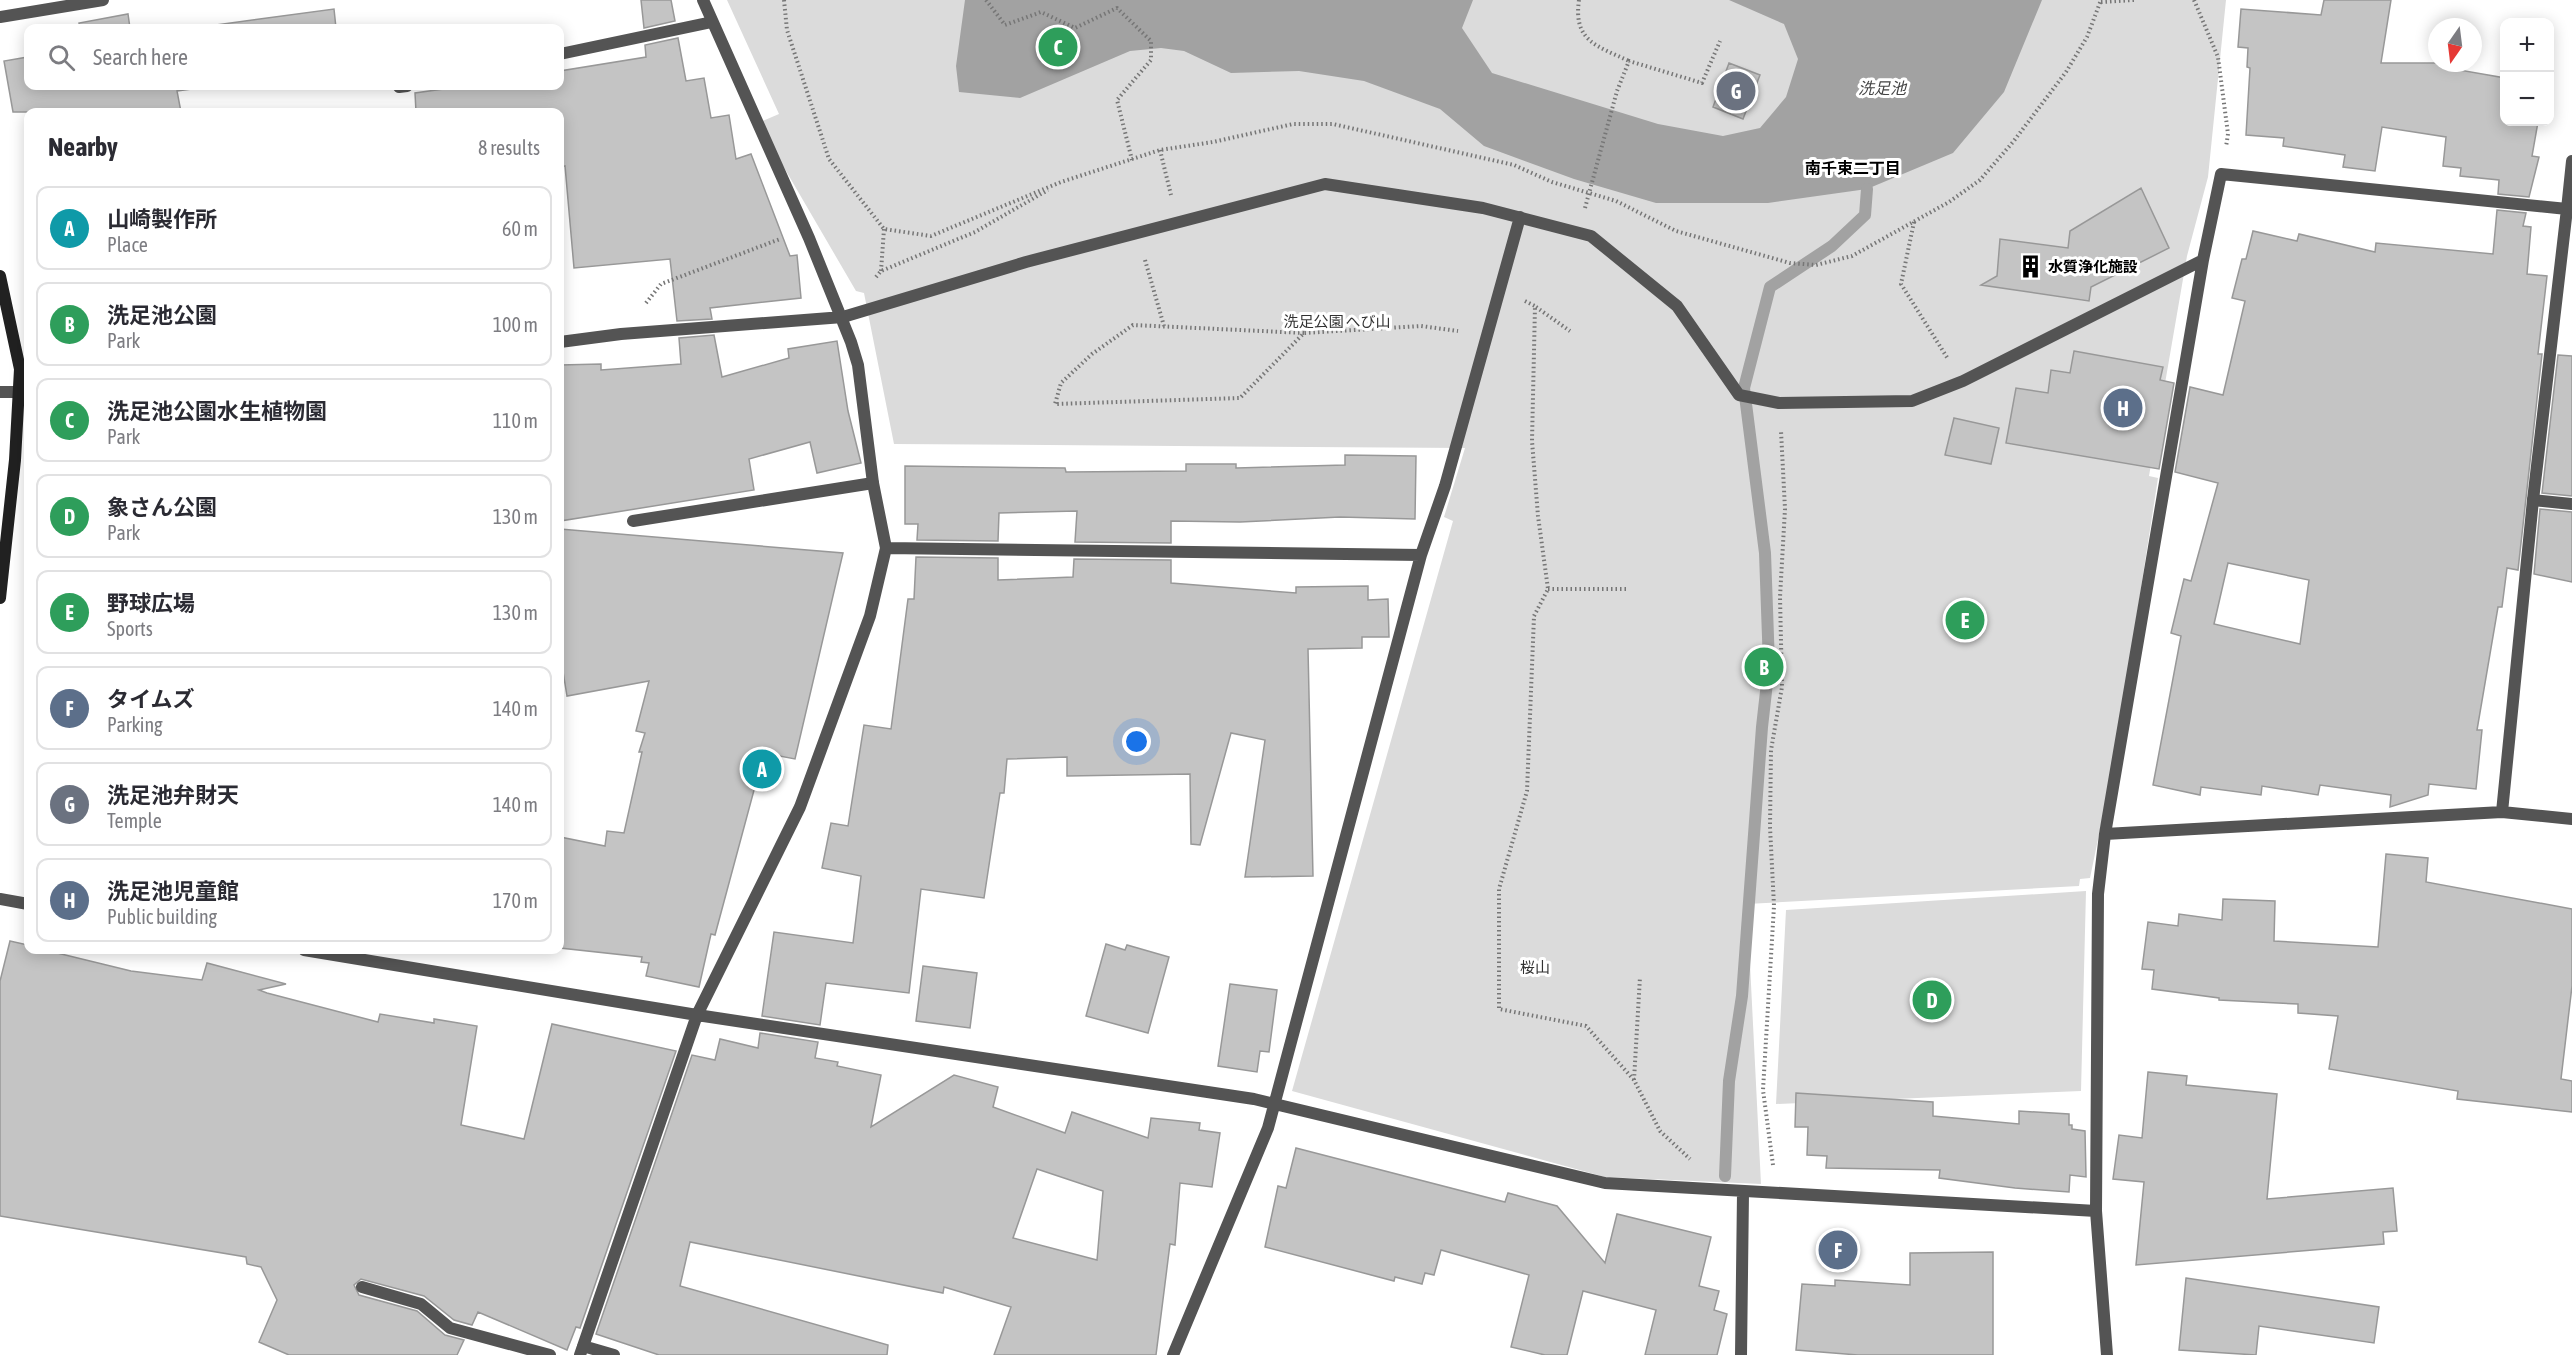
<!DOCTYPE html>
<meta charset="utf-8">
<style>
:root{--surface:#fff;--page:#f7f7f7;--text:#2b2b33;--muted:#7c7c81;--line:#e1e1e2;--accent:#0b8043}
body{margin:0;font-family:"Asap Condensed","Noto Sans JP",sans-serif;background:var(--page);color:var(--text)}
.controls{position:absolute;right:18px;top:18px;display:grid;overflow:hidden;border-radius:12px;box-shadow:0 3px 15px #0003}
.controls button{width:54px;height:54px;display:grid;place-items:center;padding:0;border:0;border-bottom:2px solid var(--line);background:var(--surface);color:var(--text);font:30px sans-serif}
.compass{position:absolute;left:2428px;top:18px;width:54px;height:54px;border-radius:50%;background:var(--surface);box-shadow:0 3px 15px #0003;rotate:194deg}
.you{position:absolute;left:1137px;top:742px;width:21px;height:21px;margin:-15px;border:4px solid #fff;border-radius:50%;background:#1a73e8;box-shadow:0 0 0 9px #1a73e833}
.badge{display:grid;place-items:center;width:39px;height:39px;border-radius:50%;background:var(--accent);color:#fff;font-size:20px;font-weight:700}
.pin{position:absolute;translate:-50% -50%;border:3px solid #fff;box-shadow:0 2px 6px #0006}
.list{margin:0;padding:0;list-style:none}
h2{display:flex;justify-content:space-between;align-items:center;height:78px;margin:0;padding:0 24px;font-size:26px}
h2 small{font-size:20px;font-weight:400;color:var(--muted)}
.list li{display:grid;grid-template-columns:39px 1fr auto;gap:18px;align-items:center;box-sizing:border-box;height:84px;margin:0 12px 12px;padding:0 12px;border:2px solid var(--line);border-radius:12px}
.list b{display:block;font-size:22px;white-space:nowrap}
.list p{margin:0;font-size:20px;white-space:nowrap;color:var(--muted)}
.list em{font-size:20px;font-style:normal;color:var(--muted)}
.icon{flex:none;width:33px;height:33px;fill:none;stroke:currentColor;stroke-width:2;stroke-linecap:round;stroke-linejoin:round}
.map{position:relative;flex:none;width:2572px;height:1355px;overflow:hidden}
.search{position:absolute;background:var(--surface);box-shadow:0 3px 15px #0003;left:24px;top:24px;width:540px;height:66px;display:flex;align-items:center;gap:15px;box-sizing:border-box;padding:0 21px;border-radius:12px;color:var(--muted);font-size:22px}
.panel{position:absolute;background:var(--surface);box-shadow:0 3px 15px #0003;left:24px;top:108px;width:540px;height:846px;border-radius:12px}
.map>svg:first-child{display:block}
.green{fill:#dbdbdb}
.water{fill:#a2a2a2}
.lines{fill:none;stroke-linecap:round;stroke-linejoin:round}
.stream{stroke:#a2a2a2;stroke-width:12}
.building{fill:#c4c4c4;stroke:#989898;stroke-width:1.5;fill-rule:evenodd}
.path{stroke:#767676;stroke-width:4;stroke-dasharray:1.5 3;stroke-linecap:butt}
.lane{stroke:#545454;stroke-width:12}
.street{stroke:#545454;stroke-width:12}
.secondary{stroke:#212121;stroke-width:12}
.labels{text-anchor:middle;stroke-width:6;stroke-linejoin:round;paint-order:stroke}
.poi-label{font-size:15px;font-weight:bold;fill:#000;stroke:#fff;text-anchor:start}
.park-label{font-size:15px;fill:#323232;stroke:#fff}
.water-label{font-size:16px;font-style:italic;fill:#434343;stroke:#fff}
.neighbourhood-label{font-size:16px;font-weight:bold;fill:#000;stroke:#fff}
</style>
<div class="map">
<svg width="2572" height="1355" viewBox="0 0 2572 1355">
<rect width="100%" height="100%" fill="#fff"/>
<path class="green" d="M 727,0 L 2226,0 L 2208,177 L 2187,256 L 2149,476 L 2158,478 L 2114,762 L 2090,878 L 2080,879 L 2079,886 L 1747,904 L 1761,1184 L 1605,1177 L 1292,1091 L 1453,521 L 1444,517 L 1465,448 L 894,444 L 864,293 L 856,291 L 758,123 L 779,114 Z
M 2086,891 L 2081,1091 L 1776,1104 L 1786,910 Z"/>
<path class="water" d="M 965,0 L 1473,0 L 1462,28 L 1492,73 L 1658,124 L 1723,136 L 1760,128 L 1786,97 L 1798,59 L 1784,24 L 1729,0 L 2042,0 L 2004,92 L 1953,153 L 1867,189 L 1768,203 L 1656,203 L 1574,179 L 1484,146 L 1440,109 L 1364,81 L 1299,71 L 1231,73 L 1184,51 L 1161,48 L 1130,51 L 1020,98 L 959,92 L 956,66 Z"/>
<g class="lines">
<path class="stream" d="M 1725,1176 L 1729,1081 L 1742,996 L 1762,727 L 1769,665 L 1765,553 L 1744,388 L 1770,287 L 1832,246 L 1865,215 L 1867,189"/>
</g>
<path class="building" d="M 641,0 L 671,0 L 675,21 L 644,28 Z
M 2324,0 L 2391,0 L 2381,63 L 2460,63 L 2459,70 L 2505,78 L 2505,122 L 2538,122 L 2532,156 L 2539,157 L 2529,197 L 2498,194 L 2499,180 L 2460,176 L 2461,168 L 2443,166 L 2446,137 L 2382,127 L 2375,171 L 2343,167 L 2345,155 L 2283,146 L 2284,138 L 2246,135 L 2250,68 L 2247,67 L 2248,48 L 2238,47 L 2241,9 L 2321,15 Z
M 334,9 L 336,28 L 194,28 Z
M 128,14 L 130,28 L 80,28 L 79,23 Z
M 678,38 L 686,81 L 704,78 L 711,118 L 729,115 L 736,159 L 751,154 L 790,256 L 797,255 L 801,298 L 710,308 L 712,319 L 677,321 L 670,259 L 574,268 L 565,166 L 560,167 L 560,112 L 416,112 L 415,93 L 465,86 L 560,86 L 560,71 L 646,57 L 645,45 Z
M 28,57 L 28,86 L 214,86 L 177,91 L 181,112 L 13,112 L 4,61 Z
M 1729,63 L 1760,75 L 1743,119 L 1713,107 Z
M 2141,188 L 2169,248 L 2091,287 L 2089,301 L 1981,285 L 1997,276 L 2000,239 L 2068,248 L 2070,231 Z
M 2497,210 L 2526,213 L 2523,226 L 2531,227 L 2527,274 L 2547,276 L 2538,354 L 2542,354 L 2518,570 L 2507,568 L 2502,607 L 2498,607 L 2477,730 L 2482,730 L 2476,789 L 2429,784 L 2428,795 L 2390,807 L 2391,795 L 2320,785 L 2318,795 L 2262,786 L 2261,795 L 2201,787 L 2200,795 L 2153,785 L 2181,636 L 2171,633 L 2184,579 L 2191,581 L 2218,483 L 2175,472 L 2190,387 L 2223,395 L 2245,301 L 2232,298 L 2242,259 L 2246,259 L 2253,231 L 2297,241 L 2299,234 L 2375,252 L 2376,243 L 2493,254 ZM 2228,563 L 2309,580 L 2300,644 L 2214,624 Z
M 714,335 L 722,377 L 789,358 L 788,349 L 837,341 L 848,411 L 861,463 L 817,473 L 810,442 L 749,459 L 754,490 L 560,521 L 560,365 L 601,364 L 601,370 L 681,364 L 679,338 Z
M 2074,351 L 2163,367 L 2160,380 L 2174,383 L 2159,469 L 2006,443 L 2016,388 L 2048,393 L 2051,370 L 2070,373 Z
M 2558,355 L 2572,356 L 2572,496 L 2542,493 Z
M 1954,418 L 1999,428 L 1991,464 L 1945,455 Z
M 1345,455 L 1416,456 L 1415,519 L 1340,517 L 1240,522 L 1171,521 L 1171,543 L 1075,542 L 1077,511 L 999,513 L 998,541 L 917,540 L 918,524 L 905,524 L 905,466 L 1065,468 L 1066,472 L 1186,471 L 1186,464 L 1236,464 L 1236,468 L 1345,465 Z
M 2540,509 L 2572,512 L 2572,582 L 2534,574 Z
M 560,529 L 843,553 L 795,759 L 764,753 L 715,935 L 711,934 L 699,987 L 646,976 L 649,963 L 641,962 L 642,957 L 560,948 L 560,837 L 605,846 L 607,831 L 624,833 L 642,752 L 639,752 L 645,733 L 636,731 L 649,681 L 567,696 L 560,653 Z
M 916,557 L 998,558 L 998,580 L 1073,577 L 1074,559 L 1171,560 L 1171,583 L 1296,593 L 1296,587 L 1368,586 L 1368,600 L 1388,599 L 1389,637 L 1362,637 L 1362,648 L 1308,649 L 1313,876 L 1245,877 L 1265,740 L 1231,733 L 1200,845 L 1191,844 L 1190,774 L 1067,776 L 1067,757 L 1007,759 L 1004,793 L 1000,793 L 984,898 L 921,889 L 909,993 L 826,983 L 820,1025 L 762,1016 L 774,932 L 853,943 L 861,876 L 822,868 L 831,823 L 848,826 L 864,725 L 891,729 L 908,599 L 914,599 Z
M 2386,854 L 2428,858 L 2426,882 L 2572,909 L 2572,986 L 2561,1079 L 2572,1081 L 2572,1112 L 2457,1099 L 2458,1091 L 2329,1069 L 2338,1016 L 2298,1013 L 2298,1004 L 2219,1000 L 2219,998 L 2152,989 L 2154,970 L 2142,969 L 2148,922 L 2178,926 L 2179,914 L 2222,920 L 2223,899 L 2275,901 L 2274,941 L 2378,947 Z
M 10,941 L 28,945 L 28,950 L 45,950 L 131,971 L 202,980 L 207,963 L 286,984 L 259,990 L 267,993 L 378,1022 L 380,1014 L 434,1023 L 434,1019 L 477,1026 L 461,1125 L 524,1139 L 552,1024 L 676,1051 L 580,1328 L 576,1327 L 567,1350 L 478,1312 L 472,1325 L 454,1320 L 424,1296 L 361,1279 L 354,1285 L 359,1295 L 417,1311 L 445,1335 L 464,1340 L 457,1355 L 289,1355 L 259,1342 L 277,1300 L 261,1267 L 247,1264 L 246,1257 L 0,1216 L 0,981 Z
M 1106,944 L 1125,950 L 1127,945 L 1169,957 L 1148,1033 L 1086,1016 Z
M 923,966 L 977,973 L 970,1028 L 916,1021 Z
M 1230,984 L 1277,990 L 1269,1052 L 1260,1051 L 1257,1072 L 1218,1066 Z
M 760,1033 L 818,1042 L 815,1058 L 838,1062 L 837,1066 L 881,1075 L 871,1127 L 954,1075 L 998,1087 L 993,1107 L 1065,1133 L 1072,1112 L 1148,1138 L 1151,1118 L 1200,1123 L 1199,1130 L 1220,1133 L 1212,1187 L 1180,1183 L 1175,1245 L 1170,1244 L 1156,1355 L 994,1355 L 1011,1307 L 944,1287 L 943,1293 L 690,1242 L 680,1286 L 888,1345 L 887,1355 L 659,1355 L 596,1334 L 692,1055 L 715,1060 L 720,1039 L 758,1048 ZM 1037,1169 L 1103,1191 L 1097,1260 L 1013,1238 Z
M 2148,1072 L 2187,1076 L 2186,1085 L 2277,1094 L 2267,1199 L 2393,1188 L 2397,1231 L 2383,1232 L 2384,1244 L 2136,1265 L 2144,1182 L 2113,1179 L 2119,1135 L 2142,1138 Z
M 1796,1093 L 1933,1102 L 1933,1116 L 2019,1124 L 2019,1111 L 2069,1114 L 2069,1125 L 2072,1125 L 2072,1129 L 2085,1131 L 2086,1177 L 2070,1175 L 2069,1192 L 2015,1188 L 1939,1178 L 1940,1170 L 1826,1168 L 1827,1156 L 1807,1155 L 1808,1127 L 1795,1127 Z
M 1296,1148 L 1505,1202 L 1508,1193 L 1557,1206 L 1605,1263 L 1617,1214 L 1711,1237 L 1699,1286 L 1719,1291 L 1714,1310 L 1727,1314 L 1717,1355 L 1645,1355 L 1656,1310 L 1583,1291 L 1567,1355 L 1545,1355 L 1511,1347 L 1529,1275 L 1441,1250 L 1434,1275 L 1425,1273 L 1422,1284 L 1395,1277 L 1394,1281 L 1265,1247 L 1278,1186 L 1286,1188 Z
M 1993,1252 L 1993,1355 L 1858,1355 L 1796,1350 L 1802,1284 L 1835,1286 L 1835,1280 L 1910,1285 L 1910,1253 Z
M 2186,1278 L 2379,1307 L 2374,1343 L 2259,1326 L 2256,1355 L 2179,1350 Z"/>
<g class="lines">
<path class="path" d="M 784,0 L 787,30 L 829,159 L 884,229 L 931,236 L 1061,182 L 1160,150 L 1213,142 L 1293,124 L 1333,124 L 1514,165 L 1552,182 L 1616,201 L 1676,231 L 1790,263 L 1816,265 L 1852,256 L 1949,202 L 1980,180 L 2013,142 L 2066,72 L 2087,37 L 2101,0
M 986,0 L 1005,25 L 1041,12 L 1075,28 L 1117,8 L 1151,41 L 1151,60 L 1117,100 L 1132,160
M 1579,0 C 1573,41 1597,46 1629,61
M 2194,0 L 2218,57 L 2228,134 L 2226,147
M 2101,2 L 2134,0
M 1160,150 L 1171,195
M 1585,208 L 1617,91 L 1629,61 L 1702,83 L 1720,41
M 1914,222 L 1901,284 L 1948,359
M 1145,260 L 1164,326
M 881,271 L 884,229
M 876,277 L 881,271 L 975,232 L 1048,190
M 1525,301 L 1535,306 L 1532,441 L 1538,516 L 1548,589 L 1534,616 L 1527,791 L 1499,889 L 1499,1009 L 1586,1026 L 1634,1080 L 1660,1131 L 1690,1159
M 646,303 L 661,284 L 780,239
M 1536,307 L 1570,331
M 1304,333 L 1133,325 L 1092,354 L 1061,383 L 1055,404 L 1240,398 L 1304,333 L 1421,326 L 1458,331
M 1548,589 L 1627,589
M 1634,1080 L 1640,977
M 1773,1165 L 1763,1090 L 1774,906 L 1770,827 L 1771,750 L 1782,687 L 1780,597 L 1785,509 L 1781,431"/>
<path class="lane" d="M 0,17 L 103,0
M 560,54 L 712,22
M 399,87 L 407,86
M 2533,500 L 2572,504
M 633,521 L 873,483
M 362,1287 L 421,1304 L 450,1328 L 550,1355"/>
<path class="street" d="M 560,342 L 621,334 L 843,317 L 1026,262 L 1325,184 L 1483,208 L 1591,236 L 1677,306 L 1739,395 L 1779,403 L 1912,401 L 1963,381 L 2203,260
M 0,392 L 28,392
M 886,548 L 1421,555
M 2502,812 L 2533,500 L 2567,209 L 2572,209
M 2105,834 L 2502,812 L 2572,819
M 0,899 L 28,904
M 304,950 L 697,1015 L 1254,1099 L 1605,1183 L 2096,1211
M 583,1346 L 614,1355
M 580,1355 L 697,1015 L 800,807 L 870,616 L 886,548 L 873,483 L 858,365 L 851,342 L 809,238 L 703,0
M 1173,1355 L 1268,1128 L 1421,555 L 1445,486 L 1520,217
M 1741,1355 L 1743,1193
M 2107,1355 L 2096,1211 L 2098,894 L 2105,834 L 2203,260 L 2221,174 L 2567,209 L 2572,161"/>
<path class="secondary" d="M 0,276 L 20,369 L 15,460 L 0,598"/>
</g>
<defs>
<symbol id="building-bare" viewBox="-9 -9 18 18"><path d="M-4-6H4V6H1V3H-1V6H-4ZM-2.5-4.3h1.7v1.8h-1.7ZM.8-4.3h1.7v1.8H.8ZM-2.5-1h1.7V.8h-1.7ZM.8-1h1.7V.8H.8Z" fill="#000" stroke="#fff" stroke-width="2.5" paint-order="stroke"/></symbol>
</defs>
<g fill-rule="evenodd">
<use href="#building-bare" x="2014" y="250" width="33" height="33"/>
</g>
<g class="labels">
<g class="poi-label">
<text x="2048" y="272">水質浄化施設</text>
</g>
<g class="park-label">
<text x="1337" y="327">洗足公園 へび山</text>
<text x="1535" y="973">桜山</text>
</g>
<g class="water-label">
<text x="1882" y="94">洗足池</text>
</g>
<g class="neighbourhood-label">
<text x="1853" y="174">南千束二丁目</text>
</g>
</g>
</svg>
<div class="controls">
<button>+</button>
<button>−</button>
</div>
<svg class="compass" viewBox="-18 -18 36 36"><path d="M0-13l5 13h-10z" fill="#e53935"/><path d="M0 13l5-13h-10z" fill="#7c7c81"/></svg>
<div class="you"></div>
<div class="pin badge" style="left:762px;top:769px;background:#0f9aa8">A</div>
<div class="pin badge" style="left:1764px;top:667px;background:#2e9e5b">B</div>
<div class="pin badge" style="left:1058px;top:47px;background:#2e9e5b">C</div>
<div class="pin badge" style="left:1932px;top:1000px;background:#2e9e5b">D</div>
<div class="pin badge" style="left:1965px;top:620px;background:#2e9e5b">E</div>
<div class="pin badge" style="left:1838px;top:1250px;background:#5c6f8a">F</div>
<div class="pin badge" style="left:1736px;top:91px;background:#6b7280">G</div>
<div class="pin badge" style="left:2123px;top:408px;background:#5c6f8a">H</div>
<div class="search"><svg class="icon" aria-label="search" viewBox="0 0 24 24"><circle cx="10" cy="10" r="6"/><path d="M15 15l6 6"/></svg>Search here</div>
<section class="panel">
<h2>Nearby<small>8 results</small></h2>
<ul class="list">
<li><span class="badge" style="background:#0f9aa8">A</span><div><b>山崎製作所</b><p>Place</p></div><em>60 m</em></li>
<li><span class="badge" style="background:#2e9e5b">B</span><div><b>洗足池公園</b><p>Park</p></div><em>100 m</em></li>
<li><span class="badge" style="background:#2e9e5b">C</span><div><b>洗足池公園水生植物園</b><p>Park</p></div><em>110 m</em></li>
<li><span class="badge" style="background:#2e9e5b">D</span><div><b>象さん公園</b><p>Park</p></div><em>130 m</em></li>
<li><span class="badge" style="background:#2e9e5b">E</span><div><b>野球広場</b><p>Sports</p></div><em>130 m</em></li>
<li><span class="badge" style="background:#5c6f8a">F</span><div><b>タイムズ</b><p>Parking</p></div><em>140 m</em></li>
<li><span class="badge" style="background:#6b7280">G</span><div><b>洗足池弁財天</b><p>Temple</p></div><em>140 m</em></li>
<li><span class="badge" style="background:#5c6f8a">H</span><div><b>洗足池児童館</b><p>Public building</p></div><em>170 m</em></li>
</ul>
</section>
</div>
